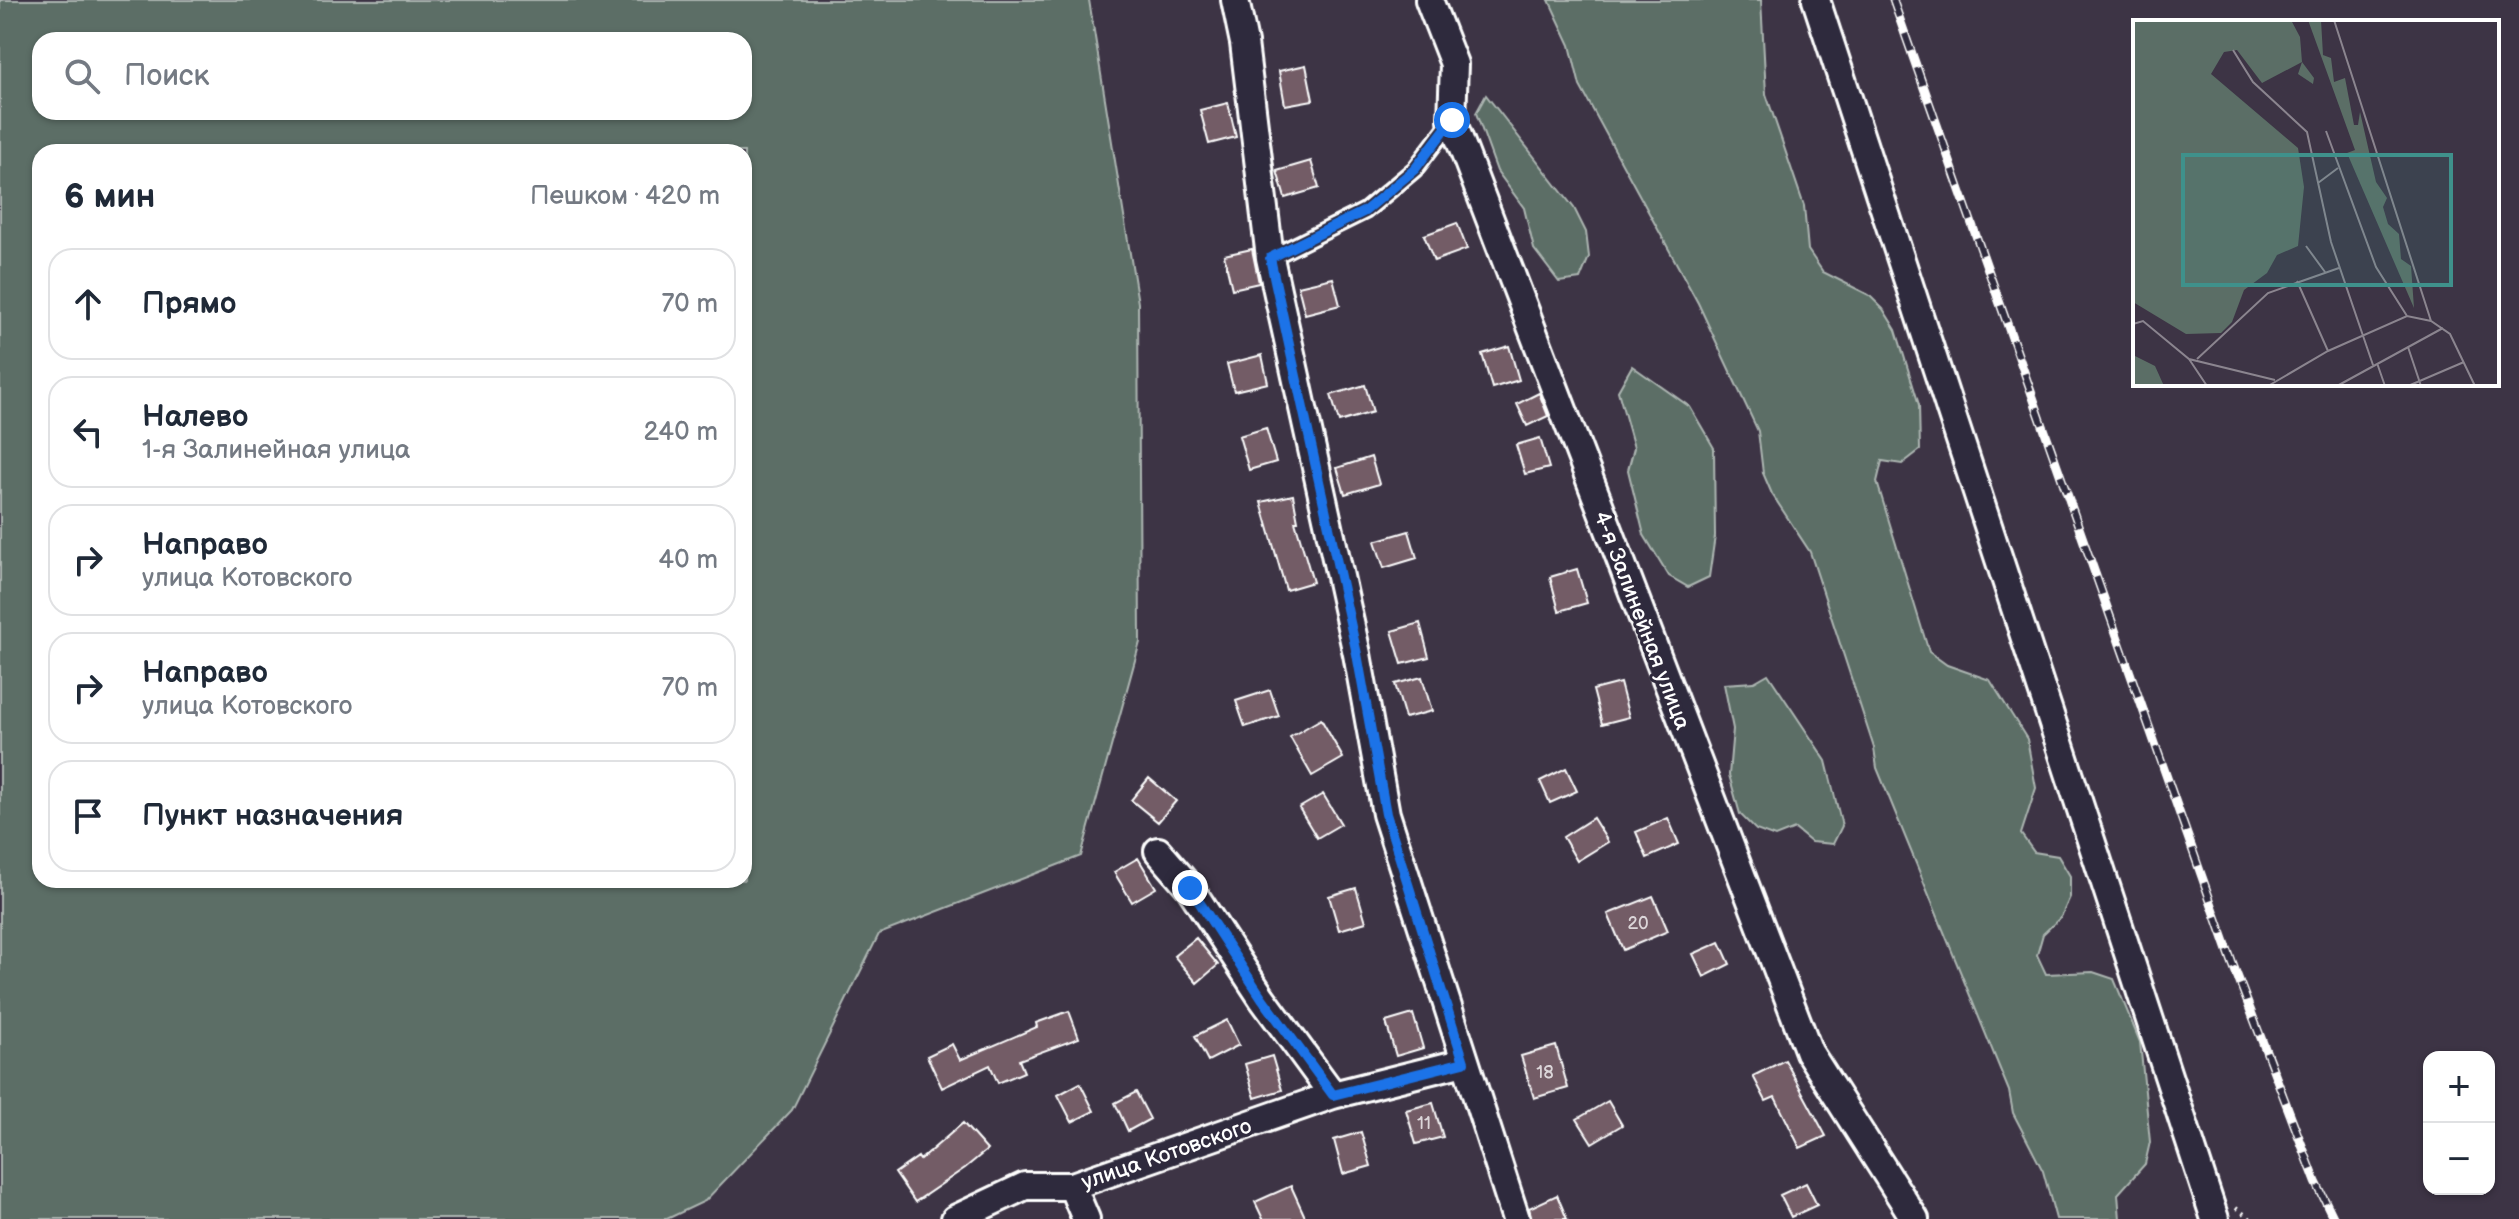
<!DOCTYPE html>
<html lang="ru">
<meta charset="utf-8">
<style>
:root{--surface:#fff;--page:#f2f2f3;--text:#1f2937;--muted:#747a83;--line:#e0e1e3}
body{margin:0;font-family:"Balsamiq Sans",sans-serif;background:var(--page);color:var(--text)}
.controls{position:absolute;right:24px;bottom:24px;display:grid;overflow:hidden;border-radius:16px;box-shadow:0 2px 6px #0004}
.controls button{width:72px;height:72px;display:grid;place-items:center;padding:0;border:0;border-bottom:2px solid var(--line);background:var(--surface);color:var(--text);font:40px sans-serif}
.stop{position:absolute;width:24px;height:24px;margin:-18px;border:6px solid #1a73e8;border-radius:50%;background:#fff}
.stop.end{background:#1a73e8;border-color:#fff;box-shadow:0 2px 8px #0008}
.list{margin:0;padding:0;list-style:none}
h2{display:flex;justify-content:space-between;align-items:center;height:104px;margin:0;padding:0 32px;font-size:34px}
h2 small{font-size:26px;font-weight:400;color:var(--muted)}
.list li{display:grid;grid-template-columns:52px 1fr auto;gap:24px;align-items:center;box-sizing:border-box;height:112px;margin:0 16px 16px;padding:0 16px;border:2px solid var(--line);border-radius:24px}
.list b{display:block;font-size:30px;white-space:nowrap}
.list p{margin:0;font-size:26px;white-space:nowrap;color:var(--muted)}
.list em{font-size:26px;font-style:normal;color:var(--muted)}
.icon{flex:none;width:44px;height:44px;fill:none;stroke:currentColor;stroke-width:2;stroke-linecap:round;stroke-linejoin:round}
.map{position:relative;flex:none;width:2519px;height:1219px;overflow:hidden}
.search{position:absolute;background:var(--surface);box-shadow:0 2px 6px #0004;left:32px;top:32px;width:720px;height:88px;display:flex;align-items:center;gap:20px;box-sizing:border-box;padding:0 28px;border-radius:24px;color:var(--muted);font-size:30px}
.panel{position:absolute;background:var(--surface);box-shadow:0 2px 6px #0004;left:32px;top:144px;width:720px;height:744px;border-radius:24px}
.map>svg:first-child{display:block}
.green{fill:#5b6e66;stroke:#adb6b2;stroke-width:2;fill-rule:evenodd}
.building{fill:#735b66;stroke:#fff;stroke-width:2}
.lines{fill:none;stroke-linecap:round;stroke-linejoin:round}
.lane-casing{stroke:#fff;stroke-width:20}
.street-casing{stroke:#fff;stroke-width:32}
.path{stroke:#fff;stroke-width:4;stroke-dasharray:2 6;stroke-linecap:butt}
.lane{stroke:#2f2a3d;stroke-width:14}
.street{stroke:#2f2a3d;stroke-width:26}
.rail-casing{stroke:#fff;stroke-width:9}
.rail{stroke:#2f2a3d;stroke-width:6;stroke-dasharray:18;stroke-linecap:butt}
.route{stroke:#1a73e8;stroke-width:10}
.labels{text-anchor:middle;stroke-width:6;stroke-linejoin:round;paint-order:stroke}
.number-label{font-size:18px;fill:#dcd6d9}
.street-label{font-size:22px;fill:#fff;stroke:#2f2a3d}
.inset-road{fill:none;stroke:#8b858f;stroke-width:2}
.view{fill:#3f918b;fill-opacity:0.15;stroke:#3f918b;stroke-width:4}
.inset-edge{fill:none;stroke:#fff;stroke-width:4}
</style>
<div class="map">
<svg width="2519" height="1219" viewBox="0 0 2519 1219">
<rect width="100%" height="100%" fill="#3d3445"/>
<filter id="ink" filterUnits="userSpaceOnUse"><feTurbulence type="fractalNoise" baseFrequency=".0125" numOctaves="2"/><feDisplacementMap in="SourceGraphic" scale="16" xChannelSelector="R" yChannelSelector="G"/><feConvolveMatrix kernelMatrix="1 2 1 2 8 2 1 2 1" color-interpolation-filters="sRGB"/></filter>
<g filter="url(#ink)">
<path class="green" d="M 0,0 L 1089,0 L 1138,303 L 1140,642 L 1081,856 L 879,934 L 792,1110 L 705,1201 L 667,1219 L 0,1219 ZM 40,40 L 744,40 L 744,112 L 40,112 ZM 744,152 L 744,880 L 40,880 L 40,152 Z
M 1549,0 L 1761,0 L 1766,94 L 1804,206 L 1808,250 L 1823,272 L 1869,295 L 1883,309 L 1896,330 L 1919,405 L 1920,450 L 1902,464 L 1882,461 L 1877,482 L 1929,652 L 1947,665 L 1990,680 L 2027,739 L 2036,788 L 2021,834 L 2034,852 L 2058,856 L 2070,876 L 2070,897 L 2061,917 L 2043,934 L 2037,955 L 2046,974 L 2093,972 L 2114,979 L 2140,1042 L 2150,1142 L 2145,1164 L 2118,1194 L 2120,1219 L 2056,1219 L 2043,1171 L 2013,1113 L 2009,1091 L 1877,768 L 1874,748 L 1810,552 L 1772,494 L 1763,473 L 1758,431 L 1698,303 L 1580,86 L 1570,45 Z
M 1486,95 L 1574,208 L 1586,232 L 1589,257 L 1580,279 L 1559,282 L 1534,249 L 1524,208 L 1497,171 L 1476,113 Z
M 1632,366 L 1690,407 L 1714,448 L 1715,536 L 1709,577 L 1688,587 L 1669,576 L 1644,535 L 1628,470 L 1634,448 L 1618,391 Z
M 1768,674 L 1826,761 L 1842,826 L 1833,844 L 1811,842 L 1795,829 L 1775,837 L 1756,830 L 1740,814 L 1729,775 L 1733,729 L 1724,684 L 1754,682 Z"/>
<path class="building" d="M 1306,65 L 1313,100 L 1285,105 L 1279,71 Z
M 1228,103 L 1236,137 L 1209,144 L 1200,110 Z
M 1311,161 L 1319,188 L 1285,198 L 1277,171 Z
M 1457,223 L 1467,249 L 1434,261 L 1424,235 Z
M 1252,249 L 1259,283 L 1232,289 L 1224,255 Z
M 1333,278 L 1340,305 L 1305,314 L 1298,286 Z
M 1509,346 L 1519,380 L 1492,388 L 1482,354 Z
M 1262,355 L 1268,383 L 1234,391 L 1227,364 Z
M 1365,385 L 1373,412 L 1339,422 L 1331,395 Z
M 1539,393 L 1548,416 L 1527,426 L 1517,404 Z
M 1266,428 L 1276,462 L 1249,470 L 1239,436 Z
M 1540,438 L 1549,468 L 1525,474 L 1516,445 Z
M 1371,457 L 1379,484 L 1345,494 L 1337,468 Z
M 1293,495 L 1298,521 L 1295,521 L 1313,582 L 1286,590 L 1261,502 Z
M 1409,531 L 1417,558 L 1384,568 L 1375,541 Z
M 1577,569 L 1587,603 L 1559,611 L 1550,577 Z
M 1420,623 L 1429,657 L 1402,664 L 1392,631 Z
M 1422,677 L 1432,711 L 1405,718 L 1395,684 Z
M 1620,683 L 1629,717 L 1602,724 L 1593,690 Z
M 1270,690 L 1279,716 L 1245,727 L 1236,701 Z
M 1321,719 L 1343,758 L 1312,776 L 1290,737 Z
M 1566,768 L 1577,791 L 1550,803 L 1540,781 Z
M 1149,778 L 1176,801 L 1158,822 L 1131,800 Z
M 1323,794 L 1341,824 L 1317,838 L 1299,808 Z
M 1593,818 L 1608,842 L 1577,861 L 1563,837 Z
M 1668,818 L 1679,844 L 1647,858 L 1636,832 Z
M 1138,858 L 1156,888 L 1132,902 L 1114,872 Z
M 1356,888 L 1366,922 L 1339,930 L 1329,896 Z
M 1653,896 L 1668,931 L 1623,950 L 1608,914 Z
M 1196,938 L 1218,965 L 1197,983 L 1174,956 Z
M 1720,942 L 1730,964 L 1704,977 L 1693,954 Z
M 1069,1011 L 1079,1038 L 1019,1060 L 1024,1072 L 998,1083 L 990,1065 L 942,1088 L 927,1056 L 952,1044 L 960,1060 L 1037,1027 L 1036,1023 Z
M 1413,1014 L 1423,1048 L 1396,1056 L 1386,1022 Z
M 1227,1020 L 1239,1045 L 1208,1061 L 1195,1036 Z
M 1556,1046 L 1568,1088 L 1534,1098 L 1521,1056 Z
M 1272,1056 L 1282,1090 L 1255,1098 L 1245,1064 Z
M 1785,1060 L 1826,1136 L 1800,1148 L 1775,1097 L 1766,1101 L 1753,1076 Z
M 1080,1083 L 1094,1111 L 1072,1122 L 1058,1095 Z
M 1136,1092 L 1150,1119 L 1128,1131 L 1115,1103 Z
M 1608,1101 L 1622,1125 L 1592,1143 L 1577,1119 Z
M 1433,1103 L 1443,1137 L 1416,1144 L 1406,1110 Z
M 963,1123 L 987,1150 L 965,1168 L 915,1202 L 895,1173 L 918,1157 L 920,1160 Z
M 1361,1132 L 1371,1166 L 1343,1174 L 1334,1140 Z
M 1806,1183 L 1817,1205 L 1791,1217 L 1780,1195 Z
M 1291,1186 L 1306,1219 L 1263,1219 L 1255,1202 Z
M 1557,1195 L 1567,1219 L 1532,1219 L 1529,1208 Z"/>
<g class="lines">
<defs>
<path id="lane" d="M 1270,258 L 1365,211 L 1415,169 L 1452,120"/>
<path id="street" d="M 1235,0 L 1244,43 L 1270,258 L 1357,654 L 1386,814 L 1516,1219
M 1429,0 L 1454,64 L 1452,120 L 1809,1052 L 1915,1219
M 1816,0 L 2215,1219
M 1158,851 L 1190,888 L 1262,998 L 1333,1095
M 1072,1186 L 1086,1219
M 955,1219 L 1025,1186 L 1072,1186 L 1333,1095 L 1464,1062"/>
</defs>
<use href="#lane" class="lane-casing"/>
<use href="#street" class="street-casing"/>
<path class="path" d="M 2236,1208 L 2251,1219"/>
<use href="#lane" class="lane"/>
<use href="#street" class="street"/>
<defs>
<path id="rail" d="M 1893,0 L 2232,962 L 2316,1182 L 2334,1219"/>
</defs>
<use href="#rail" class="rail-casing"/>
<use href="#rail" class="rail"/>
</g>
</g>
<g class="lines" filter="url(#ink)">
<path class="route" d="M 1190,888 L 1262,998 L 1333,1095 L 1464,1062 L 1386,814 L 1357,654 L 1270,258 L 1365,211 L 1415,169 L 1452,120"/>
</g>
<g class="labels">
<g class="number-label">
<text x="1638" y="929">20</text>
<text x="1545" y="1078">18</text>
<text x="1424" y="1129">11</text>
</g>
<g class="street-label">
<text transform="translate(1643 620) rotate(69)" y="8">4-я Залинейная улица</text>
<text transform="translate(1166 1153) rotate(-19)" y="8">улица Котовского</text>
</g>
</g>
<g transform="translate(2133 20)">
<rect width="366" height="366" fill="#3d3445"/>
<path d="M 0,0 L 158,0 L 167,17 L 169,42 L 181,58 L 180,64 L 165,54 L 169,42 L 129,63 L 104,30 L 91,32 L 78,54 L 165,128 L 171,167 L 165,226 L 144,235 L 134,253 L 111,270 L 99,302 L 88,313 L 53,314 L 0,282 ZM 175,0 L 188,0 L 190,35 L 198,38 L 201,62 L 212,58 L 221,105 L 225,105 L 227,92 L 243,162 L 254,178 L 250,187 L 255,204 L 266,214 L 268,239 L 278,246 L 281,288 L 214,133 L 222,130 ZM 0,335 L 22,346 L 31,366 L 0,366 Z" fill="#5b6e66"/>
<path class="inset-road" d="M 201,0 L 298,301M 100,30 L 120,62 L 174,112 L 198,222 L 240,345M 193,111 L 243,247 L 274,296M 185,163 L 205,148M 173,226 L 192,252M 164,261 L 195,331M 0,304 L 10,301 L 56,339 L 142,360M 275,327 L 288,366M 56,339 L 74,366M 64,339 L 135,273 L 206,248M 244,343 L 252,366M 135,366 L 195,331 L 274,296 L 298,301 L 317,314 L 342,366M 204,366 L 310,308M 275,366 L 331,342"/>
<path class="view" d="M 50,135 L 318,135 L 318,265 L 50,265 Z"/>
<rect width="366" height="366" class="inset-edge"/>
</g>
</svg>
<div class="controls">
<button>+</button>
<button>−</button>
</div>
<div class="stop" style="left:1452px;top:120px"></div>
<div class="stop end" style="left:1190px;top:888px"></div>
<div class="search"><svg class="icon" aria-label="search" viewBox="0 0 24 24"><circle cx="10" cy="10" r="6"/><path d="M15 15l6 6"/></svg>Поиск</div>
<section class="panel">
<h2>6 мин<small>Пешком · 420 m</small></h2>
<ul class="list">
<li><svg class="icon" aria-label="ahead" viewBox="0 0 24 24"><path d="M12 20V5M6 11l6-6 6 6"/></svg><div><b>Прямо</b></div><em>70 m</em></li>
<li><svg class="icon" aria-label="left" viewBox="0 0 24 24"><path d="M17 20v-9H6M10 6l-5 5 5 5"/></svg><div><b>Налево</b><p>1-я Залинейная улица</p></div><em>240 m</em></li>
<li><svg class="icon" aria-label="right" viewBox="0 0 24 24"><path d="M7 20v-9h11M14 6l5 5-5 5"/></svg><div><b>Направо</b><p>улица Котовского</p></div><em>40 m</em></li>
<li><svg class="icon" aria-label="right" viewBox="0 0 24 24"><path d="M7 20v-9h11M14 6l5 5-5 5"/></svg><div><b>Направо</b><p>улица Котовского</p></div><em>70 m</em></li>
<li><svg class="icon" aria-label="arrive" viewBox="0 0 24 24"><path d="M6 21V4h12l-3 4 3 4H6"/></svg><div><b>Пункт назначения</b></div></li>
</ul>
</section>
</div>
